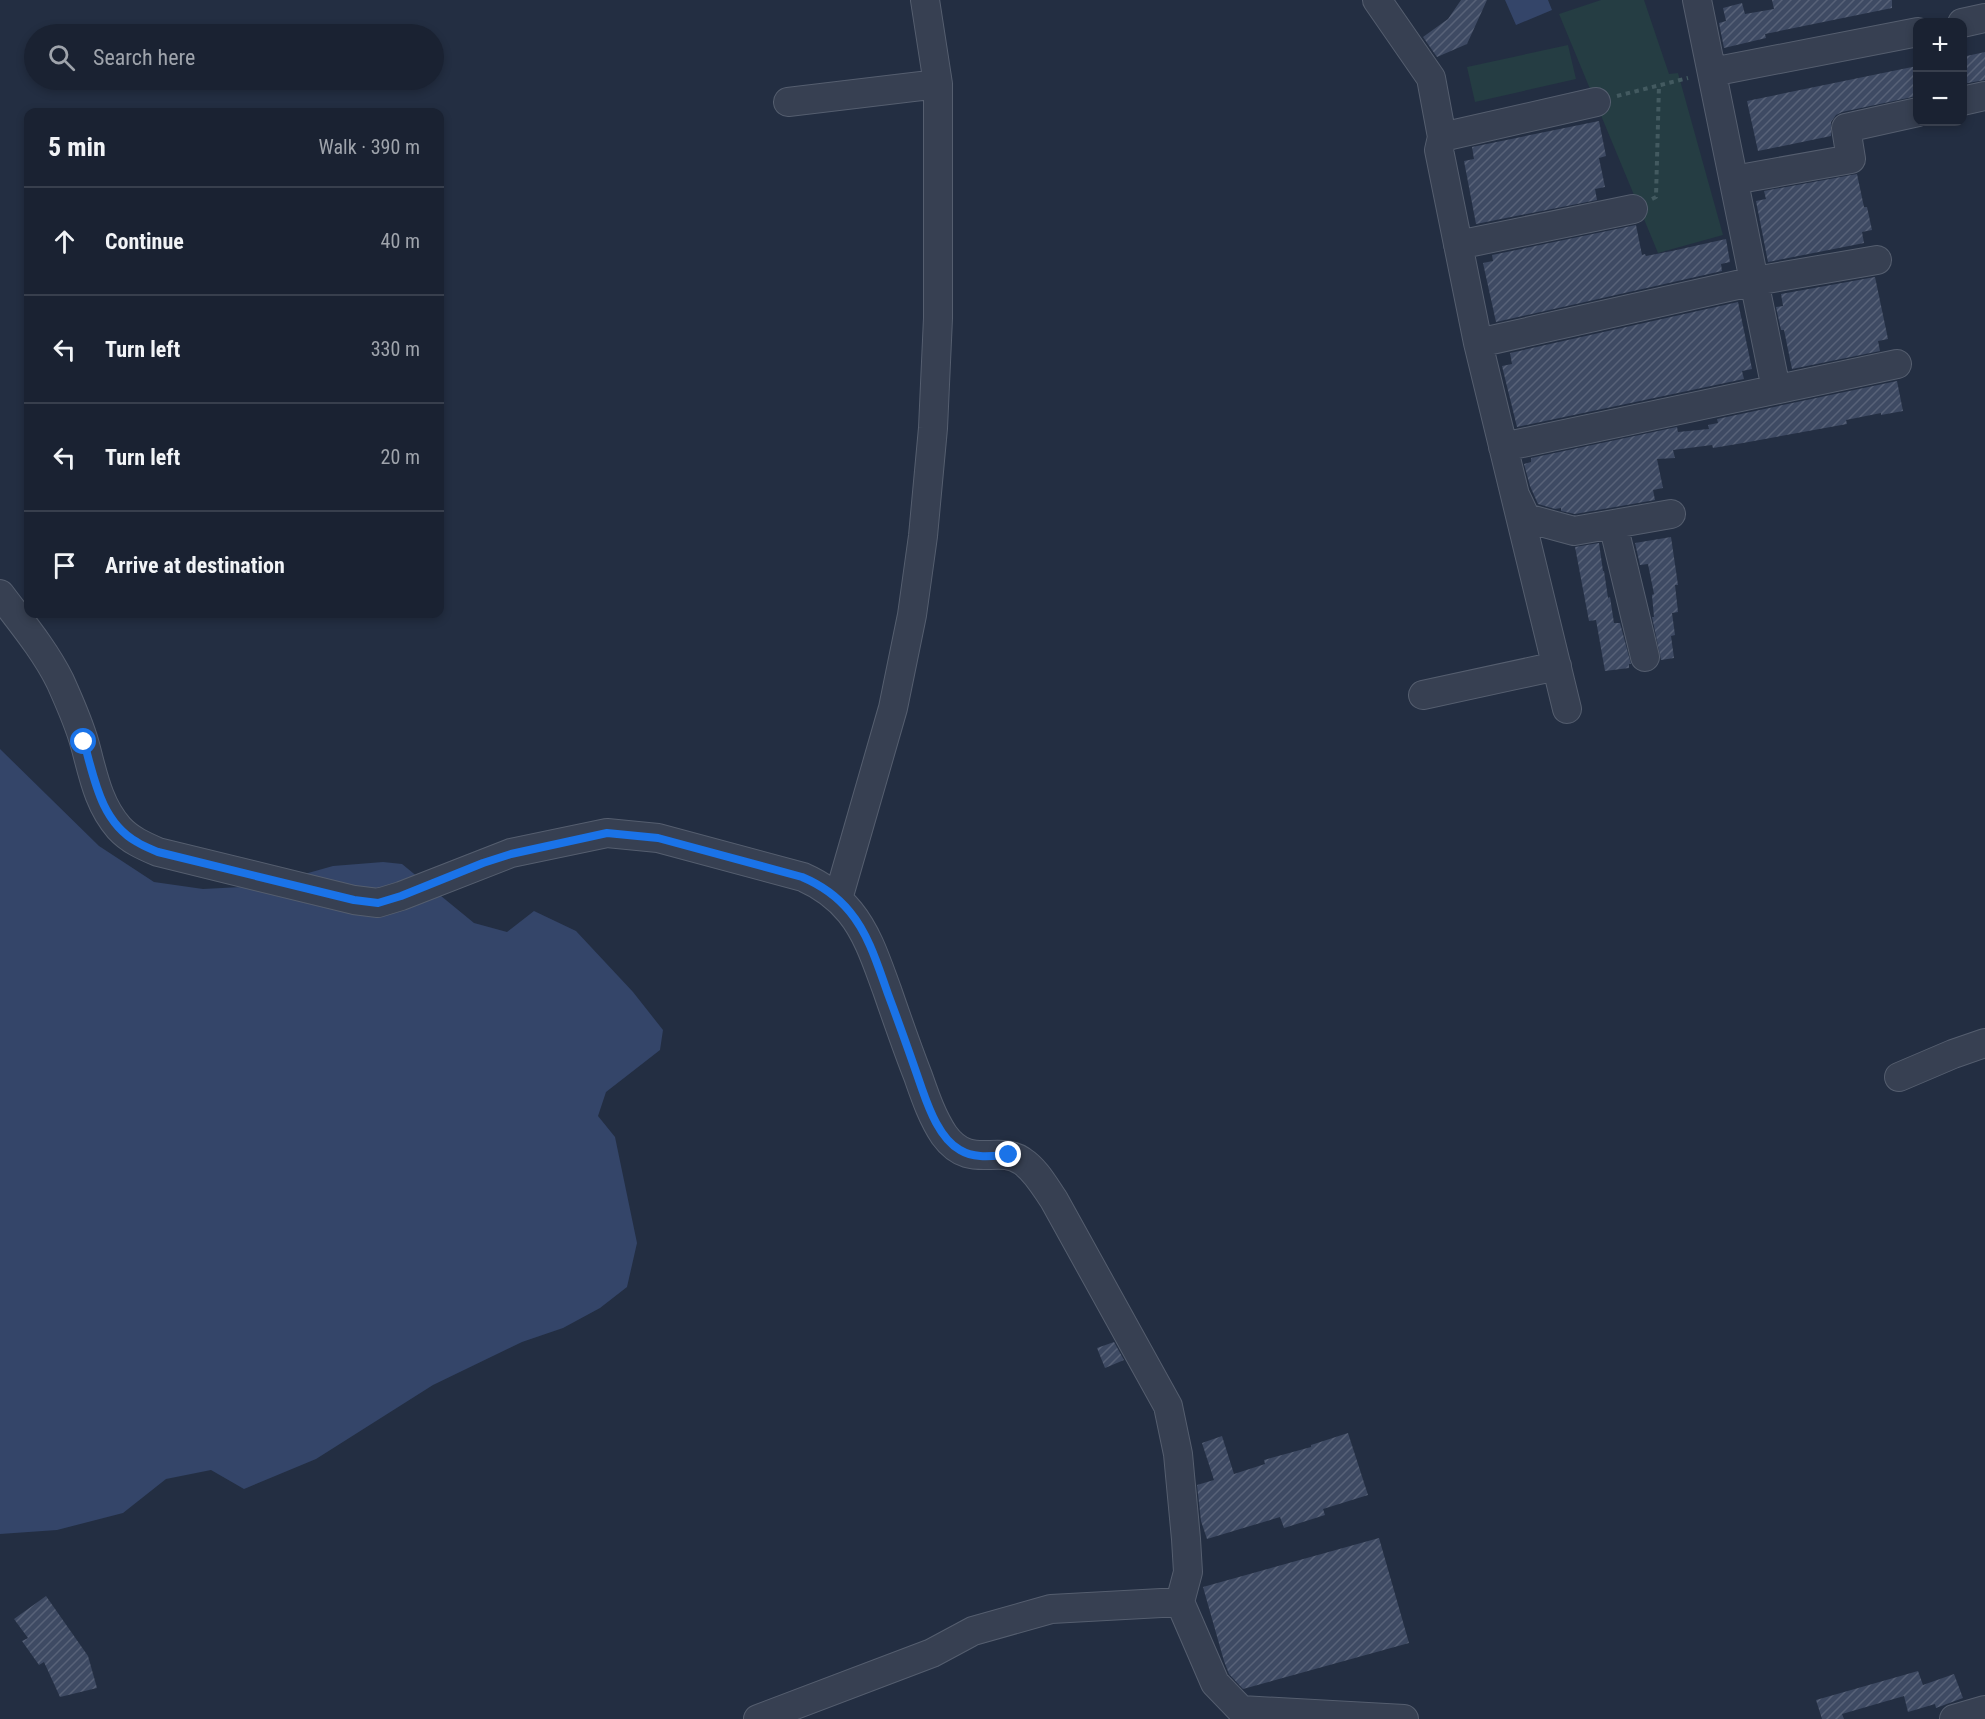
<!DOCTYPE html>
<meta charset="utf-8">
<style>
:root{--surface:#1a2232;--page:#272f3e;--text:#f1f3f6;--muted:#9fa4ac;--line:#383f4d}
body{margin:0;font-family:"Roboto Condensed",sans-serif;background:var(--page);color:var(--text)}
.controls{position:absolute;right:18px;top:18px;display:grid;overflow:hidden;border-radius:12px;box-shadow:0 3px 9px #0003}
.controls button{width:54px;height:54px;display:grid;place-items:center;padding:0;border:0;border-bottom:2px solid var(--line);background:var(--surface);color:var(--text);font:30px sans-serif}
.stop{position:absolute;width:18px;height:18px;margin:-14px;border:4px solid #1a73e8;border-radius:50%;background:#fff}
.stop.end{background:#1a73e8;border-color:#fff;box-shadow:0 2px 6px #0008}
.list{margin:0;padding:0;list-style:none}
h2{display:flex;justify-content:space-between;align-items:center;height:78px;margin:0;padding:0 24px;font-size:26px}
h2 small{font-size:20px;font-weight:400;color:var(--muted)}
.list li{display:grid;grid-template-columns:39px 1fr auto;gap:18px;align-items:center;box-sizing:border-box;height:108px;padding:0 24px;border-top:2px solid var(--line)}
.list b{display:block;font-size:22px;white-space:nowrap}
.list em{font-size:20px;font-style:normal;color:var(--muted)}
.icon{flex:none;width:33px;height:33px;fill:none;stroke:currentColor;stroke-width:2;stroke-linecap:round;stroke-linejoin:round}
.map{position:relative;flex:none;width:1985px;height:1719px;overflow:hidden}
.search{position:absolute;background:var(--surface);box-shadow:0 3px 9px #0003;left:24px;top:24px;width:420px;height:66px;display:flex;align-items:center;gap:15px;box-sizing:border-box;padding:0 21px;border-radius:33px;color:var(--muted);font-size:22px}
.panel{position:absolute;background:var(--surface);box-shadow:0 3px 9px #0003;left:24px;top:108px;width:420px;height:510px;border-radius:12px}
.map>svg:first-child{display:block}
.garden{fill:#253d43}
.water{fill:#344569}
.building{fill:url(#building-hatch)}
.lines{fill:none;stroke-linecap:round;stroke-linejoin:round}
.minor-casing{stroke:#555e6f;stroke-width:30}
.path{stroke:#435a60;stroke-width:4;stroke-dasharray:4.5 4.5;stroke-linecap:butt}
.minor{stroke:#374052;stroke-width:28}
.route{stroke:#1a73e8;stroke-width:8}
</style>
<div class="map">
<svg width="1985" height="1719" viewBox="0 0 1985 1719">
<defs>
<pattern id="building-hatch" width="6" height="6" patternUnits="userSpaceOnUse" patternTransform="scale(1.5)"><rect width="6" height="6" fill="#3e4a63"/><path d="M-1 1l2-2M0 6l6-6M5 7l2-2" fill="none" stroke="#586278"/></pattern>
</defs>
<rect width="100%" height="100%" fill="#232e42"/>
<path class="garden" d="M 1601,0 L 1644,0 L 1669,74 L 1678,73 L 1723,235 L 1658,253 L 1559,14 Z
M 1568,45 L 1576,79 L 1475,102 L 1467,67 Z"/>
<path class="water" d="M 1505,0 L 1548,0 L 1552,10 L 1516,25 Z
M 0,749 L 99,846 L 154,882 L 203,889 L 262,886 L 333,866 L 383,862 L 402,864 L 474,923 L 507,932 L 534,911 L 576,931 L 633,992 L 663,1030 L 660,1050 L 606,1092 L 598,1116 L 615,1137 L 637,1243 L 627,1287 L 600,1308 L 563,1328 L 522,1342 L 433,1385 L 316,1459 L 244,1489 L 211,1470 L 166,1479 L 123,1513 L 57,1530 L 0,1534 Z"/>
<path class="building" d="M 1461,0 L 1487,0 L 1467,44 L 1437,57 L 1423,37 L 1448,19 Z
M 1772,0 L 1892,0 L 1892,8 L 1765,34 L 1766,38 L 1724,48 L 1719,23 L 1726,21 L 1723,8 L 1742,3 L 1745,14 L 1774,9 Z
M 1985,52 L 1985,80 L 1962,84 L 1962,57 Z
M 1917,66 L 1917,96 L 1842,112 L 1836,115 L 1831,122 L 1831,136 L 1758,151 L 1747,101 Z
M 1599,121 L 1606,156 L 1599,158 L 1605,187 L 1595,189 L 1597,200 L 1476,224 L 1464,161 L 1474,159 L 1472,147 Z
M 1857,174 L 1864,207 L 1867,207 L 1872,230 L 1862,232 L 1864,243 L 1768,262 L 1756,201 L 1766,199 L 1764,191 Z
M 1636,225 L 1642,255 L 1645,254 L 1646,256 L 1672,251 L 1726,239 L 1730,262 L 1721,264 L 1722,271 L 1496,322 L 1483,263 L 1493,261 L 1492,255 Z
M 1875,277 L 1888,339 L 1878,341 L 1880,351 L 1792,369 L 1784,330 L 1781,330 L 1776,307 L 1783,306 L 1781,294 Z
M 1738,302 L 1752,369 L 1742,371 L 1744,379 L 1517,427 L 1502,366 L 1512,364 L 1510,353 Z
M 1897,381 L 1903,411 L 1881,415 L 1881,413 L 1846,420 L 1847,424 L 1743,443 L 1713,448 L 1712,445 L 1673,450 L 1675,458 L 1657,459 L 1663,488 L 1653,490 L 1655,500 L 1575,514 L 1561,511 L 1561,508 L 1555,509 L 1538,504 L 1530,486 L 1524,464 L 1531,462 L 1531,458 L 1677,427 L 1678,432 L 1709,429 L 1708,425 L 1718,423 L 1717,419 Z
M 1671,537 L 1678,585 L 1675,585 L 1678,612 L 1672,613 L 1675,635 L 1671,636 L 1674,658 L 1661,660 L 1652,617 L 1654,617 L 1652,595 L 1654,594 L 1648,564 L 1640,565 L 1635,543 Z
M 1599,543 L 1603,571 L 1604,571 L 1608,598 L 1610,597 L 1614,623 L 1620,623 L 1631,664 L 1629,664 L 1629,668 L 1605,671 L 1596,620 L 1589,621 L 1575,547 Z
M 1114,1342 L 1124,1360 L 1105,1368 L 1097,1348 Z
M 1348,1433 L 1368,1495 L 1323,1509 L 1325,1515 L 1284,1528 L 1280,1517 L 1207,1539 L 1201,1521 L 1197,1485 L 1214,1480 L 1202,1443 L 1222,1436 L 1234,1474 L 1265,1464 L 1264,1460 L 1311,1447 L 1311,1445 Z
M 1379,1538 L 1409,1643 L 1243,1689 L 1229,1674 L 1224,1661 L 1203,1587 Z
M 46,1596 L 88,1656 L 97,1688 L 60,1697 L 44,1662 L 39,1665 L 22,1641 L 28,1638 L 14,1619 Z
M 1918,1671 L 1923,1685 L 1954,1674 L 1963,1698 L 1936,1708 L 1935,1704 L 1908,1712 L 1904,1696 L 1842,1714 L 1844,1719 L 1822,1719 L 1816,1700 Z"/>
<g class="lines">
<defs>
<path id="minor" d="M 1377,0 L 1431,78 L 1442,137 L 1439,150 L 1478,343 L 1567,709
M 1697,0 L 1776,389
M 1962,23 L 1985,18
M 1712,72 L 1918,32
M 1962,101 L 1985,96
M 788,102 L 938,84
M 1442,137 L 1596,102
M 1734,180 L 1851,159 L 1846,128 L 1918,112
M 1458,245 L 1633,209
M 1478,343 L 1755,281 L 1877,260
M 1503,447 L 1897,364
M 1516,497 L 1526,518 L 1574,531 L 1671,514
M 1613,524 L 1645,657
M 0,594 C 21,622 44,649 60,681 C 69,701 79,723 85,745 C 93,774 98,804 119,828 C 130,840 144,846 158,852 L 354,900 L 378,903 L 401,896 L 511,853 L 607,833 L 658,838 L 803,877 C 821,885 837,896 850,912 C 868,934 877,963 887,990 C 897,1019 907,1048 918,1076 C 925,1096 932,1117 944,1135 C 970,1171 997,1144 1022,1161 C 1036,1170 1045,1187 1054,1200 L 1168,1406 L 1178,1454 L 1186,1539 L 1188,1572 L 1180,1602
M 1423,695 L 1557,666
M 838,899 L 893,708 L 912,615 L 923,536 L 933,428 L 938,318 L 938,84 L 925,0
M 1899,1077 L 1953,1054 L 1985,1043
M 758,1719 L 932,1653 L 973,1631 L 1051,1609 L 1180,1602 L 1215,1683 L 1241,1710 L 1404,1719
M 1954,1719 L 1985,1710"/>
</defs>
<use href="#minor" class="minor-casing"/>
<path class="path" d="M 1617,96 L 1688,78
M 1652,199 L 1656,197 L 1659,85"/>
<use href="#minor" class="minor"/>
</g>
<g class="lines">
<path class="route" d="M 84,742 C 94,778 101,822 137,842 C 143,846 151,849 158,852 L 354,900 L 378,903 L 401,896 L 483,863 L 511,854 L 607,833 L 658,838 L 802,877 C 821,885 837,896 850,912 C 869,935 878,966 888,994 C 900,1026 911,1057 922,1089 C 929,1109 940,1139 960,1150 C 975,1159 992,1156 1009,1155"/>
</g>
</svg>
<div class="controls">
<button>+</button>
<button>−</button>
</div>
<div class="stop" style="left:84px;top:742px"></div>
<div class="stop end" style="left:1009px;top:1155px"></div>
<div class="search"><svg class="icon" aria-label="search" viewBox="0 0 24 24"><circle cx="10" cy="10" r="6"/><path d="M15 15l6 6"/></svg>Search here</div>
<section class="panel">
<h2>5 min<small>Walk · 390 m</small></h2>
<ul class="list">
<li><svg class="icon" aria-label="ahead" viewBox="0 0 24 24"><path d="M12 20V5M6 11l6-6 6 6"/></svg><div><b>Continue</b></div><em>40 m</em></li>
<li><svg class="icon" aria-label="left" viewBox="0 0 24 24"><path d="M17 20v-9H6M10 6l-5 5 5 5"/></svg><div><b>Turn left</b></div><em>330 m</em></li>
<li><svg class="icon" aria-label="left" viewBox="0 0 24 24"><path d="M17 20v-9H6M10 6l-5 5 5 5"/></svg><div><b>Turn left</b></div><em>20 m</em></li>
<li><svg class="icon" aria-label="arrive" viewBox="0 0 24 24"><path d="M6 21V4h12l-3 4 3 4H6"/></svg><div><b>Arrive at destination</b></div></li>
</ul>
</section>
</div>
